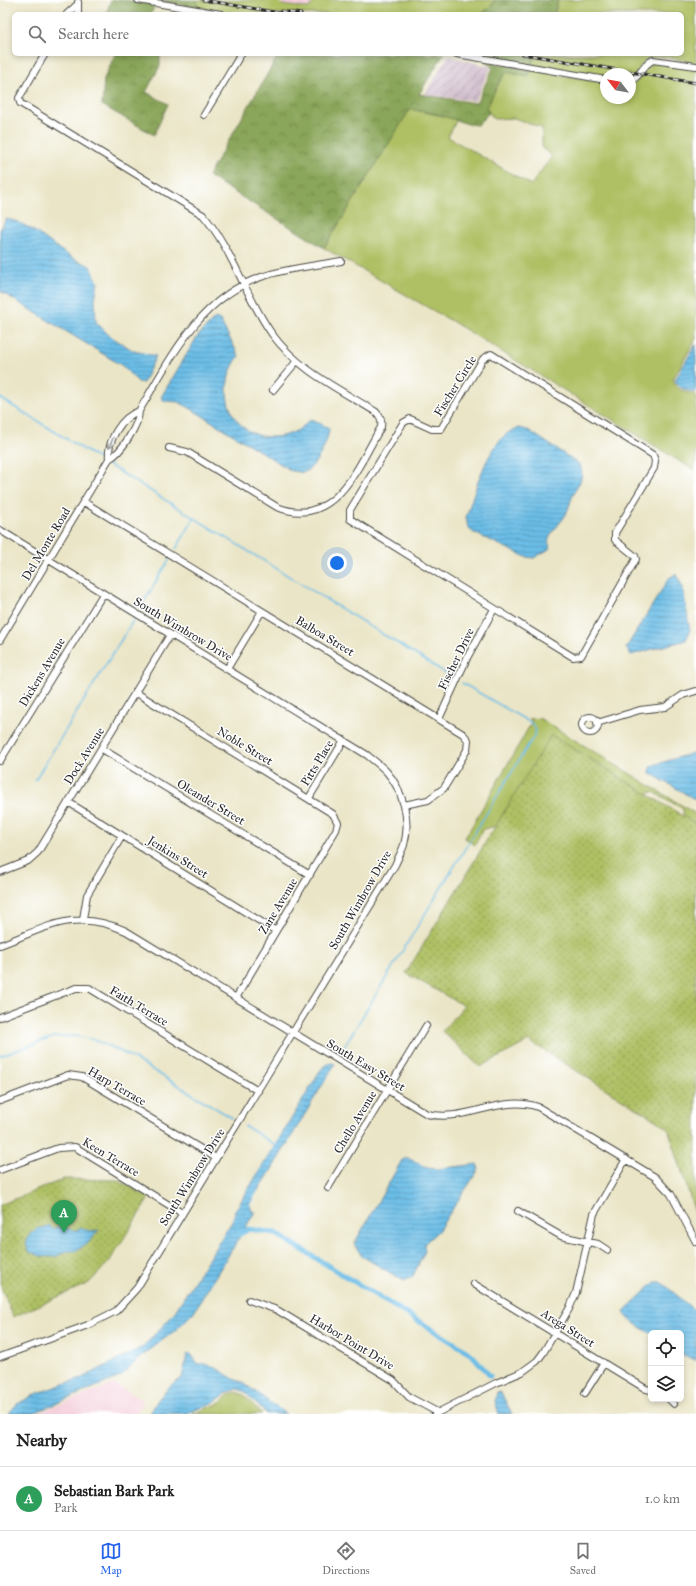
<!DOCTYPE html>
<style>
:root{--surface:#fff;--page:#f6f6f6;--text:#222;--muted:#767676;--line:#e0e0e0;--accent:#2563eb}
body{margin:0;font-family:"IM FELL Great Primer",serif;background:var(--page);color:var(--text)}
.controls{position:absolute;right:12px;bottom:12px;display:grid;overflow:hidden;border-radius:6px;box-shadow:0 2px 6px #0003}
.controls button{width:36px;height:36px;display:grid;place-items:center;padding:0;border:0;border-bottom:1px solid var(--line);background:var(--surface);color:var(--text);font:20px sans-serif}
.compass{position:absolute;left:600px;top:68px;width:36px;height:36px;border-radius:50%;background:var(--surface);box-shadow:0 2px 6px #0003;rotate:301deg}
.you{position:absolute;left:337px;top:563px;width:14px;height:14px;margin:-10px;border:3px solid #fff;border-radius:50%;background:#1a73e8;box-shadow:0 0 0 6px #1a73e833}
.badge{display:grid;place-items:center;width:26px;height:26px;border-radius:50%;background:var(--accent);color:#fff;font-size:13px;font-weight:700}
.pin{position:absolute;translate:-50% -33px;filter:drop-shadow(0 1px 2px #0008)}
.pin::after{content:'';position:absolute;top:21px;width:14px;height:12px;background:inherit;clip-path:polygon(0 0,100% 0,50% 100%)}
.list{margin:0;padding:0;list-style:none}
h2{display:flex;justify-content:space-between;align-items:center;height:52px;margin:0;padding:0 16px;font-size:17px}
h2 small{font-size:13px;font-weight:400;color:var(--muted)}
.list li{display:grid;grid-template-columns:26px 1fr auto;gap:12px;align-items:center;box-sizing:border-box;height:64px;padding:0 16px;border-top:1px solid var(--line)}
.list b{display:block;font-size:15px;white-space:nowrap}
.list p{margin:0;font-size:13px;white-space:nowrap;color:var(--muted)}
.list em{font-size:13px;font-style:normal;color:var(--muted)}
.icon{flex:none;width:22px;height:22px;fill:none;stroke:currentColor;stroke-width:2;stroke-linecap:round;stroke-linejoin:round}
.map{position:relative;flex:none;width:696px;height:1414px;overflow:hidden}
.search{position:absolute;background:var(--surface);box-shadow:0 2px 6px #0003;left:12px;right:12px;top:12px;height:44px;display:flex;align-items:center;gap:10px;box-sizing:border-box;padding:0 14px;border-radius:6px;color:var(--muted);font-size:15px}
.sheet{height:116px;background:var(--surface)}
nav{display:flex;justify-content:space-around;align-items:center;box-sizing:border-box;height:56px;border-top:1px solid var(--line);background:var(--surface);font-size:11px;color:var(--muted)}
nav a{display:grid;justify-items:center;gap:2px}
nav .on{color:var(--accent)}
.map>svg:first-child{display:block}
.built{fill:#f4cfdc}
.industrial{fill:url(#industrial-furrows)}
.grass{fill:#aec064;stroke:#6c7648}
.forest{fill:url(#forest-crowns);stroke:#5a6842}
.park{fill:url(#park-dots);stroke:#6c7648}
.water{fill:url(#water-rules);stroke:#4b7489}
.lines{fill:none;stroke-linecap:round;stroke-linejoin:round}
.stream{stroke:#6bbde7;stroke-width:1.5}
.canal{stroke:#6bbde7;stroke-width:5}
.minor-casing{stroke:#484742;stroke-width:8}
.minor{stroke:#fff;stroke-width:6}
.rail-casing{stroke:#2b2b2b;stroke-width:3}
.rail{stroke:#fff;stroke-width:1.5;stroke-dasharray:4.5;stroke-linecap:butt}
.oneway{stroke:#a0a0a0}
.labels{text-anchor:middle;stroke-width:3;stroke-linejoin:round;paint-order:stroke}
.street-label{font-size:12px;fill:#2b2b2b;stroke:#fff}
</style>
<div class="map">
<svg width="696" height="1414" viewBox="0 0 696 1414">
<defs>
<pattern id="industrial-furrows" width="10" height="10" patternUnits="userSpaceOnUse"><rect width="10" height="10" fill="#d0bdcc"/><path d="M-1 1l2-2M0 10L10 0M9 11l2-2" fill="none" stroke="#a99aa6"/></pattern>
<pattern id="forest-crowns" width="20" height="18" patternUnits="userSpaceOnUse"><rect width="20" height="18" fill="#8aa65a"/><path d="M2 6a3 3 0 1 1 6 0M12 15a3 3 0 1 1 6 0" fill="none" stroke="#71874b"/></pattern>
<pattern id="park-dots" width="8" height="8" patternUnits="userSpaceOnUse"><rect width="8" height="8" fill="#aec064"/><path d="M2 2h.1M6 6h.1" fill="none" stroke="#8e9c53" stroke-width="1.8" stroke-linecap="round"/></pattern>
<pattern id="water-rules" width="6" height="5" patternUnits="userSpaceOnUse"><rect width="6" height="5" fill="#6bbde7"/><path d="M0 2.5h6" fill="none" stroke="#589abb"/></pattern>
</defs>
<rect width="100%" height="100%" fill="#fff"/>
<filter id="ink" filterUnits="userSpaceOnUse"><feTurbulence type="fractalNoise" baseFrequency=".025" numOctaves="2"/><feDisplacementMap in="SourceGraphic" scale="8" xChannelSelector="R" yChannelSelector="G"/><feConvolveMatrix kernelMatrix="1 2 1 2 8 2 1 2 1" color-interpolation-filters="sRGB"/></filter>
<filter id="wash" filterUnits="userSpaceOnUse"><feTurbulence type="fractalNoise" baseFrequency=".012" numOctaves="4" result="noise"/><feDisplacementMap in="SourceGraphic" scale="16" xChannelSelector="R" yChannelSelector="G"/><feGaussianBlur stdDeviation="0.9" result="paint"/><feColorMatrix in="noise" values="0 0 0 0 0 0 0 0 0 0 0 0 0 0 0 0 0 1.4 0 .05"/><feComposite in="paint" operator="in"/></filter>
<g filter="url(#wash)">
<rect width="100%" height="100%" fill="#eae5c6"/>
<path class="built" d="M 278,0 L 315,0 L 310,8 L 282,5 Z
M 114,1384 L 144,1401 L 136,1414 L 34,1414 Z"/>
<path class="industrial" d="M 448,56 L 491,67 L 475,101 L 425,94 Z"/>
<path class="grass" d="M 197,0 L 278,0 L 283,5 L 309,8 L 315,0 L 495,0 L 490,7 L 482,14 L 236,14 L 198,8 Z
M 558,0 L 696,0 L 696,64 C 683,61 658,52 646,60 C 640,65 636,74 630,80 L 630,74 L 606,74 L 606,78 L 532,65 L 534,54 L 682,54 L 682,14 L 554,14 Z
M 654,63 L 696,69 L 696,339 L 673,379 C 676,390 686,393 696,394 L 696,459 L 694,470 L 455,323 L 324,248 L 410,109 L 457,119 L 448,137 L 531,185 L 552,156 L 542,148 L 542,128 L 514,118 L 494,119 L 486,108 L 501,79 L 507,72 L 528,77 L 531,70 L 606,83 L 606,98 L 630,98 L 630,85 C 642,81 643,68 654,63 Z
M 539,718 L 696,814 L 696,844 L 684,827 L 683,809 L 654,792 L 483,829 L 475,845 L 465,838 L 525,734 L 532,721 L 529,719 Z
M 236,1392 L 244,1395 L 262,1414 L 193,1414 L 220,1403 L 229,1394 Z"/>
<path class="forest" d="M 111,0 L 124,0 L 155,5 L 151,14 L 106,14 Z
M 154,0 L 197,0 L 198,8 Z
M 495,0 L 558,0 L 554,14 L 482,14 L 490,7 Z
M 115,54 L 160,54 L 160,66 L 146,92 L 168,104 L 154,135 L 102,105 L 104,79 Z
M 279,54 L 444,54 L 419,94 L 475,103 L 477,102 L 493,68 L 485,61 L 531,70 L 528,77 L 507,72 L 501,79 L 486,108 L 489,113 L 477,125 L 468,124 L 437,114 L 410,109 L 324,248 L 208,176 Z
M 476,54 L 534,54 L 532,65 Z"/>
<path class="park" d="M 551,735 L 696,824 L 696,1216 L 668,1128 L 529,1041 L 480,1067 L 442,1031 L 464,1006 L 406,973 Z
M 64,1179 L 118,1180 L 149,1198 L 109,1262 L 89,1283 L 13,1317 L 0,1284 L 0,1205 Z"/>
<path class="water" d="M 6,219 C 30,222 56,250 78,261 C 82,262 86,264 90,266 L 98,282 L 95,299 L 96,322 L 110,336 L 134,351 L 156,356 L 143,383 L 138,382 L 121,365 L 0,291 L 0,230 Z
M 215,318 L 220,320 L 239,356 C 207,400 244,454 294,432 C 300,430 306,423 311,419 L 329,428 C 329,440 316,468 304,472 C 301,473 295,471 292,471 L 188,407 L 178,402 L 164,401 L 161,397 L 197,337 Z
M 696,344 L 696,392 C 687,391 679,389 675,380 Z
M 518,428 L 528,430 L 579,464 C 586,476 578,484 573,495 C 570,502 569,509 565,516 C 559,525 551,531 548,542 L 551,548 L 534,558 L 526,557 L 474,533 L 468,528 L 466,517 C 475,491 489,436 518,428 Z
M 676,574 L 683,588 L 690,631 L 686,640 L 631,655 L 626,648 L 669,578 Z
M 696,752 L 696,800 L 650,773 L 651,766 Z
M 332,1063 L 335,1064 L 266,1179 L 249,1203 L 252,1211 L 255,1212 L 193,1313 L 177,1329 L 137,1360 L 122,1376 L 31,1414 L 8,1414 L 17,1404 L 38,1393 L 84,1377 L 143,1347 L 172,1316 L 233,1220 L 235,1211 L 321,1070 L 325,1065 Z
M 408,1158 L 427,1168 L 437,1169 L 477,1164 L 479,1169 L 438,1231 L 424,1244 L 425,1251 L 413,1276 L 404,1281 L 362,1256 L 354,1244 L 402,1160 Z
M 49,1225 L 53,1229 L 57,1227 L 78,1231 L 80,1228 L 90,1231 L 99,1230 L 87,1244 L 75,1251 L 67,1251 L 57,1256 L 43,1257 L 28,1251 L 26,1243 L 30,1234 L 38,1228 L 42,1228 Z
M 655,1282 L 660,1282 L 665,1285 L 696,1312 L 696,1360 L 681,1354 L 681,1333 C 672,1333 662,1334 652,1333 C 646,1332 624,1318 624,1311 Z
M 191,1354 L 198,1364 C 216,1362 226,1378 242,1382 L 286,1414 L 266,1414 L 244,1391 L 237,1389 L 229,1392 L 211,1404 L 187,1413 L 150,1414 L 157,1401 L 170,1386 L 182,1378 L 187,1355 Z
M 500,1391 L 512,1414 L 499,1414 L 495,1401 L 497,1392 Z"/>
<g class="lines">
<path class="stream" d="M 0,398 L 104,462
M 107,464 L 452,677
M 176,549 L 195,517
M 140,608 L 169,560
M 35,780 L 134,619
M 339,1055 L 535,734 L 536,730 L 531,723 L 462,683
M 0,1056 L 54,1037 L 76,1036 L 95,1040 L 126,1054 L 232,1118
M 245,1126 L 277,1146
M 248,1207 L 257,1191"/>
<path class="canal" d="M 238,1235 L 249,1229 L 275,1233 L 462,1348 L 474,1357 L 490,1376"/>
</g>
</g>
<g filter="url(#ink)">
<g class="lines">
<defs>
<path id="minor" d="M 138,0 L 221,14
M 78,2 L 78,14
M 67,14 L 78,4
M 45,54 L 19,98 L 20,103 L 203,215 C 233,250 245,296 272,334 C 298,370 339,389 376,412 C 381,417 382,420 381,427 C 358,466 335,530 277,507 L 187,452 L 169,448
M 457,54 L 606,80
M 630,82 C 640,77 642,65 653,60 L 696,66
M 204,115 L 241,54
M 491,354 L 653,455 L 655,461 L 654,468 L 615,533 L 615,540 L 635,556 L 636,559 L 581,656 L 573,657 L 350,519 L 350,510 L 403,423 L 410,419 L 432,429 L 441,429 L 483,359 Z
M 273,390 L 296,362
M 109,459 C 121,453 139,425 139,411 C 170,360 199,298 261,277 C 287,268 314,266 341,261
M 109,459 C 107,441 121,417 139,411
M 84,502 L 463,734 L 468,740 L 467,750 L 444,788 L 428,800 L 404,805
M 0,530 L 367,755 C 373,760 380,765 386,771 C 403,790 411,820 404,845 C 402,851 398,858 395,865 L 137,1288 L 116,1311 L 88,1325 L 0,1357
M 0,640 L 109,459
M 227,669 L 262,611
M 135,692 L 333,814 L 338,823 L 336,830 L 236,998
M582 725a8 8 0 1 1 16 0a8 8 0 1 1-16 0Z
M 439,719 L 468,656 L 494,609
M 597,723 L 640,710 L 665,707 L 683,695 L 696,691
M 102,749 L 310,875
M 0,761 L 103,594
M 309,798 L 344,740
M 68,802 L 276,931
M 0,872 L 28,861 L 38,852 L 170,635
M 83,919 L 87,895 L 122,836
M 0,945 C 48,927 75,908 126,931 L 427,1114 C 467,1123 499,1094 538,1107 L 655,1177 L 671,1194 L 696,1242
M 0,1017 L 76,988 L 89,988 L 258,1091
M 0,1101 L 68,1075 L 82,1077 L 216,1158
M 0,1170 L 58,1148 L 75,1147 L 182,1213
M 328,1188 L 426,1026
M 518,1211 L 561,1236 L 598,1244 L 607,1250
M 474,1284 L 646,1389 L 651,1390
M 249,1300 L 277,1310 L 393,1380 L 409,1397 L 437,1412
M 585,1393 L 604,1363
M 669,1399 L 674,1404
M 435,1414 L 496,1383 L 522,1372 L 537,1361 L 543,1353 L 569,1309 L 576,1293 L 594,1214 L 626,1159"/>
</defs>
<use href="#minor" class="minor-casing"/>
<use href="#minor" class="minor"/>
<defs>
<path id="rail" d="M 203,0 L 286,14
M 281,11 L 301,14
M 523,54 L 696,83"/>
</defs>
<use href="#rail" class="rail-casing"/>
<use href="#rail" class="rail"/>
</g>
<defs><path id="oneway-shaft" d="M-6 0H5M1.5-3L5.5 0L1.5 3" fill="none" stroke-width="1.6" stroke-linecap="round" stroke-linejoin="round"/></defs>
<use class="oneway" href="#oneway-shaft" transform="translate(111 443) rotate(113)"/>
</g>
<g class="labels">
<g class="street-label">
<text transform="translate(455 386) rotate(-58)" y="4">Fischer Circle</text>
<text transform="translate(46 544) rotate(-59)" y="4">Del Monte Road</text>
<text transform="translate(183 629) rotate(31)" y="4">South Wimbrow Drive</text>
<text transform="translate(325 636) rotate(31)" y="4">Balboa Street</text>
<text transform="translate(456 659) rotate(-64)" y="4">Fischer Drive</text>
<text transform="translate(42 672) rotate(-59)" y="4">Dickens Avenue</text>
<text transform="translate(245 746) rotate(31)" y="4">Noble Street</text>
<text transform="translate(84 756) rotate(-58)" y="4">Dock Avenue</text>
<text transform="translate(317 763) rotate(-59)" y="4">Pitts Place</text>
<text transform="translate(211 802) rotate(31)" y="4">Oleander Street</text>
<text transform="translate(178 857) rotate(32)" y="4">Jenkins Street</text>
<text transform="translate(360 900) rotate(-60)" y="4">South Wimbrow Drive</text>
<text transform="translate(278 906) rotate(-59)" y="4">Zane Avenue</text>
<text transform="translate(139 1006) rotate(31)" y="4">Faith Terrace</text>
<text transform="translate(366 1065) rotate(31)" y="4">South Easy Street</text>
<text transform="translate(117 1086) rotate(30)" y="4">Harp Terrace</text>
<text transform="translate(355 1122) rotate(-59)" y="4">Chello Avenue</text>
<text transform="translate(111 1157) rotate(31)" y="4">Keen Terrace</text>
<text transform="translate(192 1177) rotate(-58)" y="4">South Wimbrow Drive</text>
<text transform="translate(568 1328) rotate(32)" y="4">Arega Street</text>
<text transform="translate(352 1342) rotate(31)" y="4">Harbor Point Drive</text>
</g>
</g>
</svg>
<div class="controls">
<button><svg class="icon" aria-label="locate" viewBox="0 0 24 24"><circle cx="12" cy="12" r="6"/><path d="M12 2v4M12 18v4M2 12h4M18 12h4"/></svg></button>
<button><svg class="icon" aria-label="layers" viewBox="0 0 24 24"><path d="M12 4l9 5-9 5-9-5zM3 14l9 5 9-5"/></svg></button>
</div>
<svg class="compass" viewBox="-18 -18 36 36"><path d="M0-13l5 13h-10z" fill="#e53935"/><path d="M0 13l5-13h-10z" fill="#767676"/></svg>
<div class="you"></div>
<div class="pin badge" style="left:64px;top:1233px;background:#2e9e5b">A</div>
<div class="search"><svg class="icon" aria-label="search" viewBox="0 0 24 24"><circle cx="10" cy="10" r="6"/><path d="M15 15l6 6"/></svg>Search here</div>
</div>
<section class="sheet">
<h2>Nearby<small></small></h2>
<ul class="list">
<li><span class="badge" style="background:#2e9e5b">A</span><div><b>Sebastian Bark Park</b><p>Park</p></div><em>1.0 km</em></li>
</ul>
</section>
<nav>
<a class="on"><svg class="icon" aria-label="map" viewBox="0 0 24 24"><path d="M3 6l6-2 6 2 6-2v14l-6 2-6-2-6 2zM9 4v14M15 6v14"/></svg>Map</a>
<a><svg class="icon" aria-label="directions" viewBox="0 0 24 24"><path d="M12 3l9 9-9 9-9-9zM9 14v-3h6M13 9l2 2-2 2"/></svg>Directions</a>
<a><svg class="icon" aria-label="saved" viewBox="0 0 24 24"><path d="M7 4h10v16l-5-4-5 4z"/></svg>Saved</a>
</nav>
